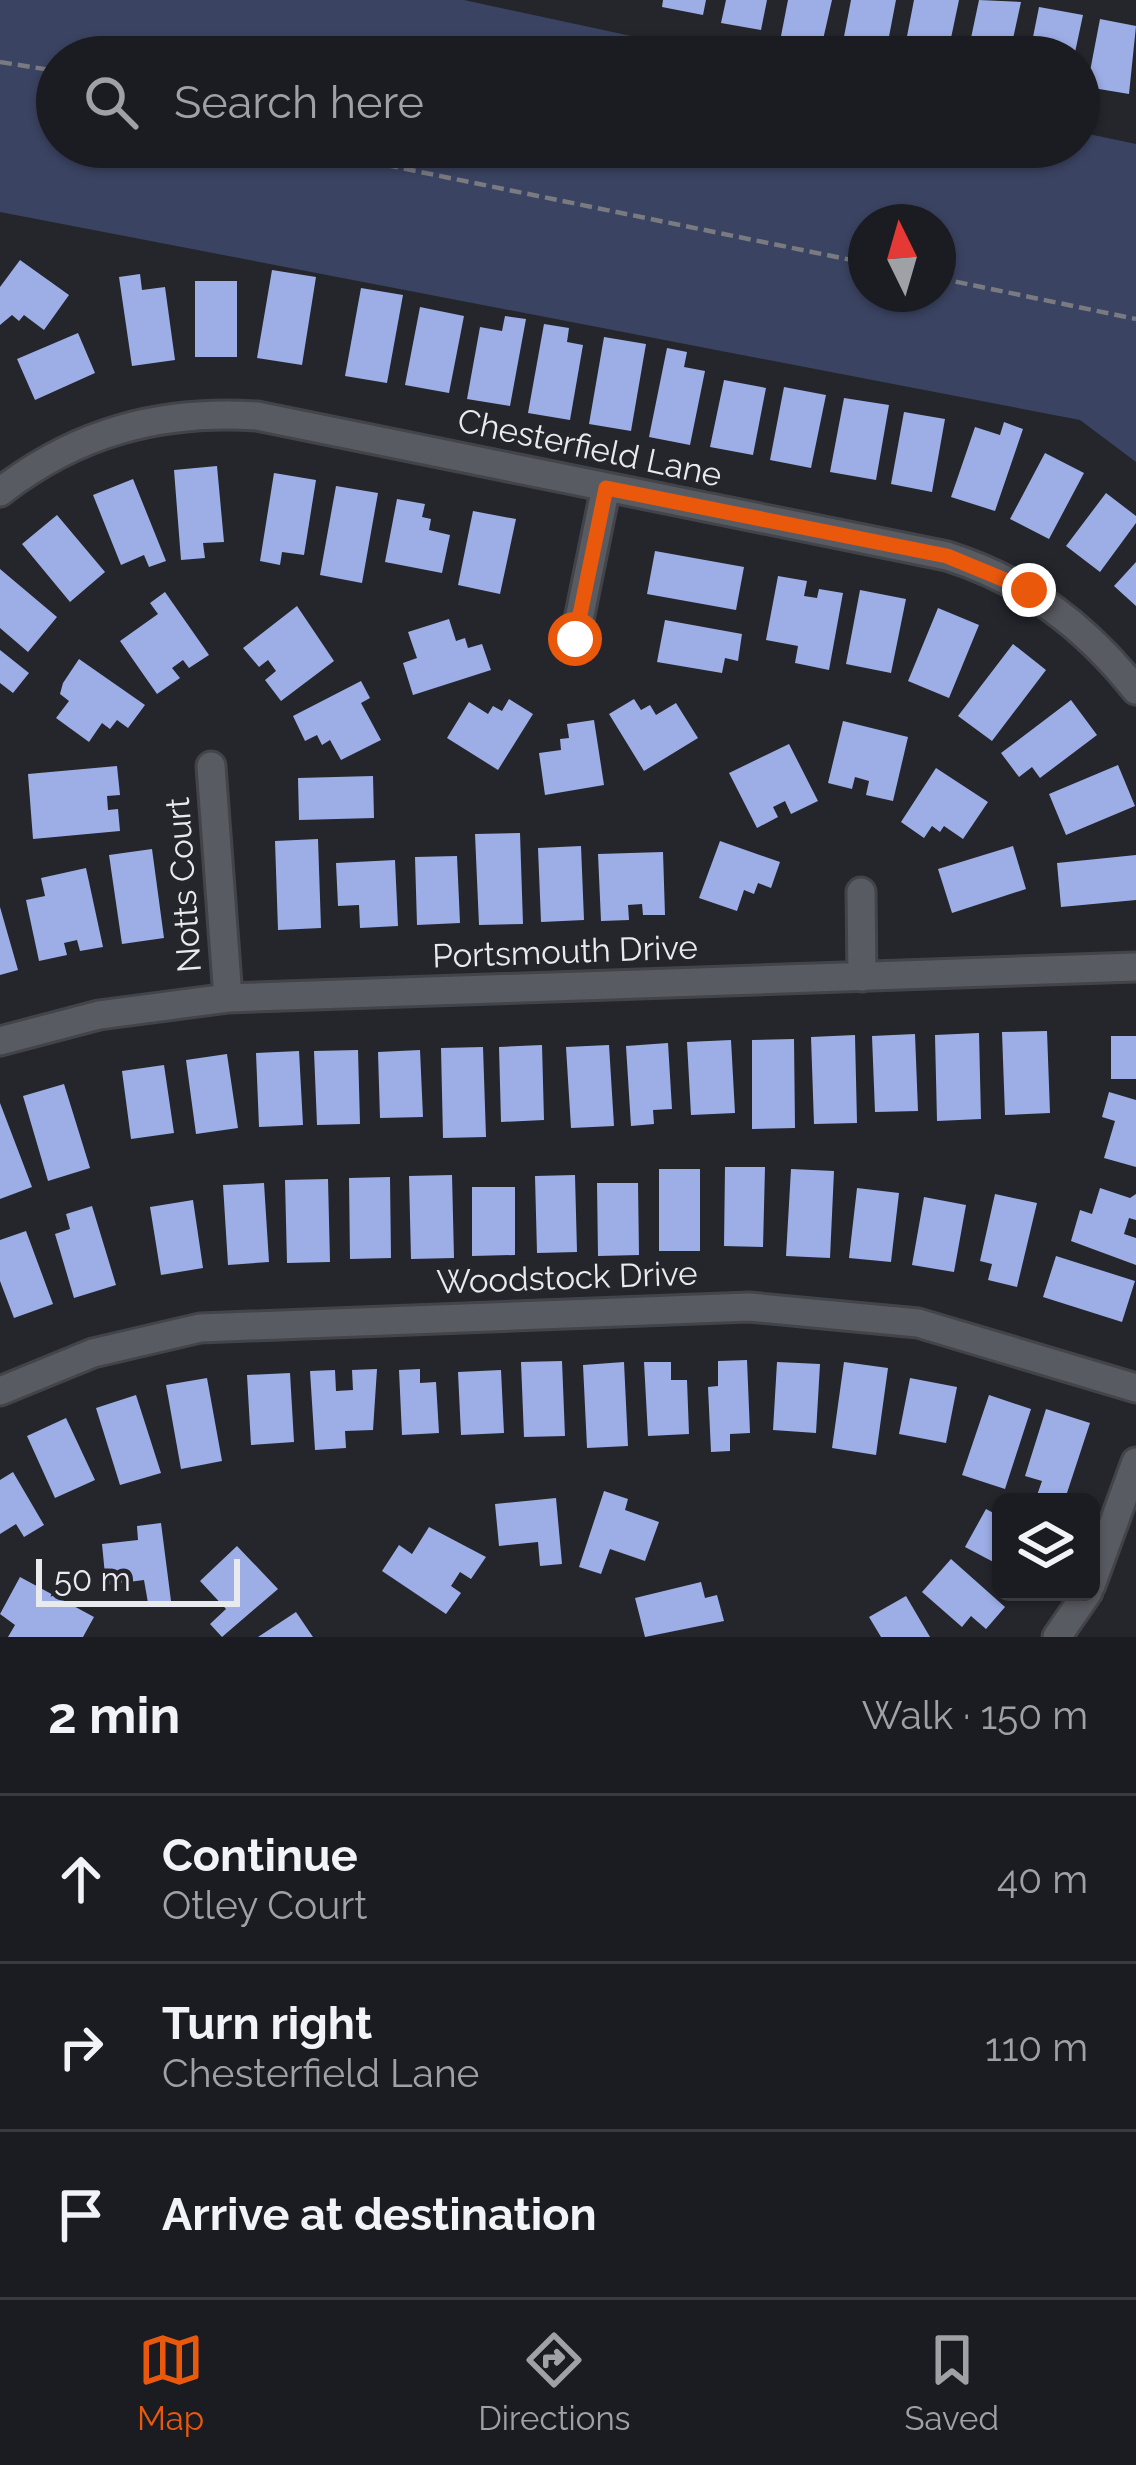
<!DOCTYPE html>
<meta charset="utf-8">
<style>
:root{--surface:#1b1c21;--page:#24252a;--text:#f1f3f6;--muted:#a0a1a5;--line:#393a3f;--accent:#ea580c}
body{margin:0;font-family:Raleway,sans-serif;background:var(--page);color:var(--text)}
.controls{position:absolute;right:36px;bottom:36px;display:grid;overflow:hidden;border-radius:18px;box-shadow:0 3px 9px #0004}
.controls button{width:108px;height:108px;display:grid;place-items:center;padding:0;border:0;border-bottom:3px solid var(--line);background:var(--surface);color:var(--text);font:60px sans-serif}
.compass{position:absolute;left:848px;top:204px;width:108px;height:108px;border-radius:50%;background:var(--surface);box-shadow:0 3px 9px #0004;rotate:355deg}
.scale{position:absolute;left:36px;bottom:30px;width:204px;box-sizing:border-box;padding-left:12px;border:6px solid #e8eaee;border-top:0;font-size:33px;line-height:42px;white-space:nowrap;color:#e8eaee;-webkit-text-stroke:9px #24262c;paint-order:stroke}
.stop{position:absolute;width:36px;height:36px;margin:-27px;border:9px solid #ea580c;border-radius:50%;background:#fff}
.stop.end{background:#ea580c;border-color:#fff;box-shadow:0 3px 12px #0008}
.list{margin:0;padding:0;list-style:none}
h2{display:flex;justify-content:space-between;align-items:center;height:156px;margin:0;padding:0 48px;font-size:51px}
h2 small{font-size:39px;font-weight:400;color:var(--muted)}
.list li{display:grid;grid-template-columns:78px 1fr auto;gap:36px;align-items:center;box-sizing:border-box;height:168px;padding:0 48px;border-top:3px solid var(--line)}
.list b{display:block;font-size:45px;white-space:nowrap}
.list p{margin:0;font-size:39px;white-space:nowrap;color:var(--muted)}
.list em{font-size:39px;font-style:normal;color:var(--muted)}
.icon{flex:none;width:66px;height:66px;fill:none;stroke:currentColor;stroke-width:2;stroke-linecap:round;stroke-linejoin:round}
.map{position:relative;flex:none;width:1136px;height:1637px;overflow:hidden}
.search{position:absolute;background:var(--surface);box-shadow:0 3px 9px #0004;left:36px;right:36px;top:36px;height:132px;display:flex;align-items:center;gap:30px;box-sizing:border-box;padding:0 42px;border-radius:66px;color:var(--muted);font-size:45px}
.sheet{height:660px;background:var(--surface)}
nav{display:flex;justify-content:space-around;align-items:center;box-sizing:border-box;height:168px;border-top:3px solid var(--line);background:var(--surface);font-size:33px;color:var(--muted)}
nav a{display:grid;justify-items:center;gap:6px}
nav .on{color:var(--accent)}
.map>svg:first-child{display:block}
.green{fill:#3a4361;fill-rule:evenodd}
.building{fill:#9daee7}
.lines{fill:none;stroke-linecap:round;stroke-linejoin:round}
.minor-casing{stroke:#424449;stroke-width:33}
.path{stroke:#797b81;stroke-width:4.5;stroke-dasharray:12 6;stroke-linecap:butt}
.minor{stroke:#595b62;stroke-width:27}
.route{stroke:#ea580c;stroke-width:15}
.labels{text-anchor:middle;stroke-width:12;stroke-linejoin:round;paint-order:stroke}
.street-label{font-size:33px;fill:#e8eaee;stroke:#24262c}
</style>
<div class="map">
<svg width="1136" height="1637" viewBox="0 0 1136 1637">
<rect width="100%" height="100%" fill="#24262c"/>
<path class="green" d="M 0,0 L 464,0 L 729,57 L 57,57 L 57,147 L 1079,147 L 1079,132 L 1136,144 L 1136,462 L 1080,420 L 0,212 ZM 866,222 L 938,222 L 938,294 L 866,294 Z"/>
<path class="building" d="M 663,0 L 706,0 L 703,15 L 662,7 Z
M 726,0 L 767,0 L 761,30 L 721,23 Z
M 788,0 L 832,0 L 822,44 L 781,36 Z
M 851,0 L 896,0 L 887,47 L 867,43 L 865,52 L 842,47 Z
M 914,0 L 959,0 L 947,57 L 903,57 Z
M 979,0 L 1021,2 L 1009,57 L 967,57 Z
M 1039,7 L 1083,15 L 1074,57 L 1029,57 Z
M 1100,19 L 1136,26 L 1129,94 L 1087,87 Z
M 20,260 L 69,295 L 44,330 L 24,315 L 19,321 L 12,315 L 0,325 L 0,287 Z
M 272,270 L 316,277 L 302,365 L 257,358 Z
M 140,274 L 142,290 L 165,287 L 175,360 L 132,366 L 119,277 Z
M 195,281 L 237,281 L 237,357 L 195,357 Z
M 361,288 L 403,295 L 387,383 L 345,376 Z
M 420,307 L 464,316 L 449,393 L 405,385 Z
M 505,316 L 526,319 L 510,406 L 467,399 L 480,327 L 502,331 Z
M 544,324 L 569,328 L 567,342 L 583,345 L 570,420 L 528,413 Z
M 78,333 L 95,373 L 35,400 L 17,359 Z
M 604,337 L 646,344 L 631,431 L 589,424 Z
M 667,348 L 687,352 L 684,367 L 705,371 L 690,445 L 649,437 Z
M 724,380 L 766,388 L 753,455 L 710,447 Z
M 784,387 L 826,395 L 811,468 L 770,460 Z
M 844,398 L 889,405 L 876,480 L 830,472 Z
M 904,412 L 945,419 L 932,492 L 891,484 Z
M 1004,422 L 1023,429 L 995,511 L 951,497 L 975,427 L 1000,435 Z
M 1045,453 L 1084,473 L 1049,539 L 1010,519 Z
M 217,466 L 224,542 L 203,543 L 205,558 L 181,560 L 174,470 Z
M 274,473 L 316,480 L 304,555 L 282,552 L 280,565 L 260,561 Z
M 133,479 L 166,561 L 149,567 L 144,555 L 121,565 L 93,495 Z
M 336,486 L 378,493 L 362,583 L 320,575 Z
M 1106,493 L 1136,516 L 1136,523 L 1100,572 L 1066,546 Z
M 397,499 L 425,504 L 422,517 L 431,519 L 429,530 L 450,535 L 442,573 L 385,562 Z
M 473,511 L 516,519 L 500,594 L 458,585 Z
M 57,515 L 105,572 L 70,602 L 22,544 Z
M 655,551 L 744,567 L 736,610 L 647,594 Z
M 1136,562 L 1136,606 L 1114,586 Z
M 0,569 L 57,617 L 28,652 L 0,628 Z
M 778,576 L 807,581 L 804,596 L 817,598 L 819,589 L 843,593 L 829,670 L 795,663 L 798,646 L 766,640 Z
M 860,590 L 906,599 L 891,673 L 846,664 Z
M 165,592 L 209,655 L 189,668 L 183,660 L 172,668 L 180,678 L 157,694 L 120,641 L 158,614 L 150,603 Z
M 297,606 L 334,661 L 281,701 L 265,680 L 276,671 L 268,660 L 259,667 L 243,648 Z
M 938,608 L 979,625 L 949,698 L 908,681 Z
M 449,619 L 456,641 L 465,638 L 468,648 L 482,644 L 491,670 L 413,695 L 403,663 L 417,658 L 408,632 Z
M 665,620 L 742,634 L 738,661 L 725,658 L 722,673 L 657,662 Z
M 1013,644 L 1046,670 L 992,741 L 958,716 Z
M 0,650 L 29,673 L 13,693 L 0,683 Z
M 79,659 L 145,705 L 128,728 L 117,720 L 110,729 L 102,723 L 89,742 L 56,718 L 69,701 L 60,694 L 63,683 Z
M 361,681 L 370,698 L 361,703 L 381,740 L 341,760 L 330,740 L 322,745 L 317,735 L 305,741 L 293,716 Z
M 509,699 L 533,714 L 498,770 L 447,738 L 469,702 L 488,714 L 493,706 L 502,711 Z
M 634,699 L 641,710 L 650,705 L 656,715 L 676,703 L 698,738 L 644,771 L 609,714 Z
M 1071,700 L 1097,735 L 1040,778 L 1032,767 L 1019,777 L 1001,753 Z
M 594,720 L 604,785 L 545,795 L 539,753 L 561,750 L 560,739 L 569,738 L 567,724 Z
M 843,721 L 908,737 L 893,801 L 866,795 L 869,781 L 855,777 L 852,789 L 828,783 Z
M 789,744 L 818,801 L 791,814 L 785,801 L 773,807 L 778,817 L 757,828 L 729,773 Z
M 1118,765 L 1135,806 L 1066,835 L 1049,794 Z
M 117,766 L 120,795 L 107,796 L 108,810 L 118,809 L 120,831 L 33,839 L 28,774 Z
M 936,768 L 988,802 L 963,839 L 944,826 L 940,832 L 932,826 L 924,838 L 901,822 Z
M 373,776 L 374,818 L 299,820 L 298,778 Z
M 520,833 L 523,924 L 479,925 L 475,834 Z
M 318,839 L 321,928 L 278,930 L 275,841 Z
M 720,841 L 780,862 L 771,888 L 758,883 L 754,894 L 744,890 L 737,911 L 699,898 Z
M 581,846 L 584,920 L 541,922 L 538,848 Z
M 1013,846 L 1026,889 L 952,913 L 938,869 Z
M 152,849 L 164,938 L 122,944 L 109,855 Z
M 663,852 L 665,915 L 643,915 L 642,904 L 628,905 L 629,920 L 601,921 L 598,854 Z
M 1136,855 L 1136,900 L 1061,907 L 1057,863 Z
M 457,856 L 460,923 L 417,925 L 415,857 Z
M 395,860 L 398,926 L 360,928 L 359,905 L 338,906 L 336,863 Z
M 86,868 L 103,947 L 80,951 L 77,940 L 64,943 L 67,955 L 39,961 L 26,900 L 45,896 L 41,878 Z
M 0,907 L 18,970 L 0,975 Z
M 1047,1031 L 1050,1113 L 1005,1115 L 1002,1032 Z
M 979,1033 L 981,1119 L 937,1121 L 935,1035 Z
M 915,1034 L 918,1111 L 875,1112 L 872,1036 Z
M 855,1035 L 857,1123 L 814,1124 L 811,1037 Z
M 1111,1036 L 1136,1036 L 1136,1079 L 1111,1079 Z
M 794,1039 L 795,1128 L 752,1129 L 752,1040 Z
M 731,1040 L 735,1113 L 691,1115 L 687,1042 Z
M 668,1043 L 672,1109 L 653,1110 L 654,1124 L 631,1126 L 626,1046 Z
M 542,1045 L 544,1120 L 501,1122 L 499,1047 Z
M 609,1045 L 614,1126 L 571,1128 L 566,1047 Z
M 483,1047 L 486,1137 L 443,1138 L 441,1048 Z
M 358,1050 L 360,1124 L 317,1125 L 314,1051 Z
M 420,1050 L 423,1117 L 380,1118 L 378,1052 Z
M 299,1051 L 303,1125 L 259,1127 L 256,1053 Z
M 227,1054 L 238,1128 L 196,1134 L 186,1060 Z
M 164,1065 L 174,1133 L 131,1139 L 122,1071 Z
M 64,1084 L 90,1168 L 48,1181 L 23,1096 Z
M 1109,1092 L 1136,1100 L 1136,1167 L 1104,1158 L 1115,1121 L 1102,1117 Z
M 0,1103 L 32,1187 L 0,1199 Z
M 725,1167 L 765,1167 L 763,1247 L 724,1246 Z
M 659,1169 L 700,1169 L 700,1251 L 659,1251 Z
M 791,1169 L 834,1171 L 830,1258 L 786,1256 Z
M 452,1175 L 454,1258 L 411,1259 L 409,1176 Z
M 575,1175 L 577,1252 L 537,1253 L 535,1176 Z
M 390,1177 L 391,1258 L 350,1259 L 349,1178 Z
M 328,1179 L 330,1262 L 287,1263 L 285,1180 Z
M 264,1183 L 269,1262 L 228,1265 L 223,1185 Z
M 597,1183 L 638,1183 L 639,1255 L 598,1256 Z
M 472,1187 L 515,1187 L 515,1255 L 472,1256 Z
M 857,1188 L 899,1193 L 891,1262 L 849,1258 Z
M 1100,1188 L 1130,1198 L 1136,1194 L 1136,1220 L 1129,1218 L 1124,1234 L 1136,1238 L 1136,1265 L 1071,1241 L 1080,1210 L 1092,1214 Z
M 995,1194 L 1037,1203 L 1017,1287 L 988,1280 L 992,1264 L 980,1261 Z
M 924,1197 L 966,1205 L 954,1272 L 912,1265 Z
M 193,1200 L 203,1268 L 161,1275 L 150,1207 Z
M 92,1206 L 116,1285 L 74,1298 L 55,1234 L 70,1229 L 66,1214 Z
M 26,1231 L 53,1304 L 14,1318 L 0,1281 L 0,1240 Z
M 1056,1256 L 1135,1281 L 1122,1322 L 1043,1297 Z
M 747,1360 L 750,1433 L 730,1434 L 730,1451 L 711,1452 L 708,1387 L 718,1386 L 718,1361 Z
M 562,1361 L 565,1436 L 524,1437 L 521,1362 Z
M 624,1362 L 628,1446 L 587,1448 L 583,1365 Z
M 644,1362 L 671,1362 L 671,1380 L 687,1380 L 689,1434 L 648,1436 Z
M 777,1362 L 820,1364 L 816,1433 L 773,1430 Z
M 844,1362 L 888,1368 L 876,1455 L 832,1448 Z
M 377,1369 L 373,1430 L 345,1431 L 346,1448 L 315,1450 L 310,1371 L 335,1370 L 336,1391 L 353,1390 L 352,1370 Z
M 420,1369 L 420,1383 L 436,1382 L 439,1433 L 402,1435 L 399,1370 Z
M 501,1370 L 504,1433 L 461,1435 L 458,1372 Z
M 290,1373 L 294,1442 L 251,1445 L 247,1375 Z
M 207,1378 L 222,1461 L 181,1469 L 166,1385 Z
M 910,1378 L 957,1387 L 946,1443 L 899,1434 Z
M 136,1395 L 161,1473 L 120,1485 L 96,1408 Z
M 989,1395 L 1031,1409 L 1005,1489 L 962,1475 Z
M 1046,1409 L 1090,1423 L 1064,1502 L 1036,1498 L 1042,1481 L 1025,1476 Z
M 66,1418 L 95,1480 L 55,1498 L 27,1436 Z
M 13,1472 L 44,1525 L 24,1537 L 16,1524 L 0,1534 L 0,1480 Z
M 604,1491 L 628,1499 L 625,1510 L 659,1522 L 645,1561 L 610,1549 L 601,1574 L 579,1567 Z
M 556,1498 L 562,1564 L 540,1566 L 538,1542 L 499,1546 L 495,1504 Z
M 986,1509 L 1001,1517 L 1001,1566 L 965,1547 Z
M 161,1523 L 171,1601 L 148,1603 L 144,1580 L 106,1585 L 102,1544 L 138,1540 L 137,1526 Z
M 429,1527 L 486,1557 L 471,1579 L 460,1572 L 451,1586 L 461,1593 L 446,1614 L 382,1571 L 399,1545 L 412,1554 Z
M 237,1546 L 278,1589 L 222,1637 L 210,1624 L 226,1609 L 200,1581 Z
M 951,1559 L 1005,1607 L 986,1629 L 971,1616 L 962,1627 L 922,1592 Z
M 20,1577 L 94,1617 L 83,1637 L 8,1637 L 15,1625 L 0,1614 Z
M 701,1582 L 705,1598 L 717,1595 L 724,1621 L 645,1637 L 635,1598 Z
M 906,1596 L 930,1637 L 881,1637 L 869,1617 Z
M 296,1612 L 313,1637 L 258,1637 Z"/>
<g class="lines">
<defs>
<path id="minor" d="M 0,492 C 77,432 160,410 257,416 L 947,556 C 1026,581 1085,626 1136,690
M 575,639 L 606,487
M 211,766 L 228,998
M 861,892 L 862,977
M 0,1041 L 99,1015 L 228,998 L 1136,967
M 0,1391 L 93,1353 L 200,1328 L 749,1307 L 918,1323 L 1136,1388
M 1091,1585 L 1136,1462
M 1057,1637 L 1088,1592"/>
</defs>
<use href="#minor" class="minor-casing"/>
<path class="path" d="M 0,62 L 57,71
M 336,147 L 357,159 L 866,263
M 938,278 L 1136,319"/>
<use href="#minor" class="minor"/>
</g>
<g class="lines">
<path class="route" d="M 575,639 L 606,488 L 947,556 L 1029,590"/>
</g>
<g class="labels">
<g class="street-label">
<text transform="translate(590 447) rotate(12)" y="12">Chesterfield Lane</text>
<text transform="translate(183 885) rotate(-94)" y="12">Notts Court</text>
<text transform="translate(565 951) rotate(-2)" y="12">Portsmouth Drive</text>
<text transform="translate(567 1277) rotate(-2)" y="12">Woodstock Drive</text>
</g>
</g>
</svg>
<div class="controls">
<button><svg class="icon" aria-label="layers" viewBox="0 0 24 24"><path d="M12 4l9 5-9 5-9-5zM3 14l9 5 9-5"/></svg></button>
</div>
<svg class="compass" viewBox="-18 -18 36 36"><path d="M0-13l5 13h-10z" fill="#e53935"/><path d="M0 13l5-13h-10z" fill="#a0a1a5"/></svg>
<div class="scale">50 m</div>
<div class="stop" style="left:575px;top:639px"></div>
<div class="stop end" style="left:1029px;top:590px"></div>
<div class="search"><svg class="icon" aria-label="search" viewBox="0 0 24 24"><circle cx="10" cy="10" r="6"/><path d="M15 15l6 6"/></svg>Search here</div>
</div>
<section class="sheet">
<h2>2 min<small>Walk · 150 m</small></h2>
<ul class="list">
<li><svg class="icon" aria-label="ahead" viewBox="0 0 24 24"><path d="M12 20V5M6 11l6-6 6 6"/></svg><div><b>Continue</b><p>Otley Court</p></div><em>40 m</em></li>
<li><svg class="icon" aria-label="right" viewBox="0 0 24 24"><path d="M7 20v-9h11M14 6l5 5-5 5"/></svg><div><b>Turn right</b><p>Chesterfield Lane</p></div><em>110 m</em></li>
<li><svg class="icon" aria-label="arrive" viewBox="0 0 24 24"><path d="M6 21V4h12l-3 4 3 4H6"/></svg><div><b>Arrive at destination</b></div></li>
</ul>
</section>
<nav>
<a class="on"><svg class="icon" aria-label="map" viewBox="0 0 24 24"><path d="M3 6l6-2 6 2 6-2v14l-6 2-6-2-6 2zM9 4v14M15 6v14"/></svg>Map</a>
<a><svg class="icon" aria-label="directions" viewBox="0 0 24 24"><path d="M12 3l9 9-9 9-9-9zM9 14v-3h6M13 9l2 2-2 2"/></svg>Directions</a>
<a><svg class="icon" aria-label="saved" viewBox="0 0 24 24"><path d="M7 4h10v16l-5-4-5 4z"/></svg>Saved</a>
</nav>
